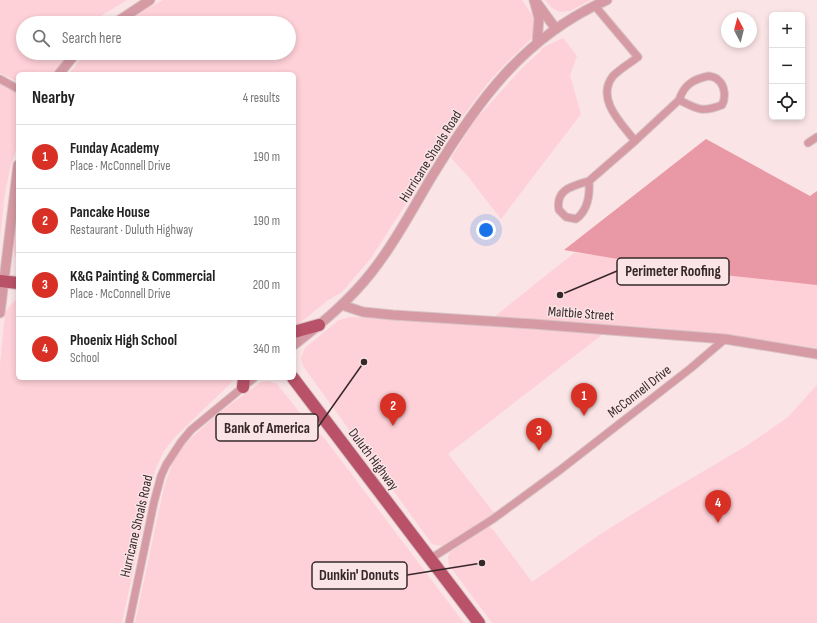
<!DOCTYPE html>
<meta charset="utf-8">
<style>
:root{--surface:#fff;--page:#f2f2f2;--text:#222;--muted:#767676;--line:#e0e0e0;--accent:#d93025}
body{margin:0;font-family:"Sofia Sans Condensed",sans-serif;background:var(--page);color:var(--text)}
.controls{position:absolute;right:12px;top:12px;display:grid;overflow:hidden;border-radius:6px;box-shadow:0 2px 6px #0003}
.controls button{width:36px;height:36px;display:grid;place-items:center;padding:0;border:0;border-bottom:1px solid var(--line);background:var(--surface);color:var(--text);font:20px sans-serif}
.compass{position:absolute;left:721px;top:12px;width:36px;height:36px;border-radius:50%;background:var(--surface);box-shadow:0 2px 6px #0003;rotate:353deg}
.you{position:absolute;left:486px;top:230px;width:14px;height:14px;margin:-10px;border:3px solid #fff;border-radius:50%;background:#1a73e8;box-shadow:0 0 0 6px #1a73e833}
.badge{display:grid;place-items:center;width:26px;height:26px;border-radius:50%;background:var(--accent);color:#fff;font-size:13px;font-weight:700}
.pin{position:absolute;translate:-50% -33px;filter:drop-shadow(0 1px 2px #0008)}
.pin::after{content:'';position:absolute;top:21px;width:14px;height:12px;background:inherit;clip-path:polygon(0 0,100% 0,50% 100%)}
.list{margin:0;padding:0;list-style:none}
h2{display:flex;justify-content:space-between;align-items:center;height:52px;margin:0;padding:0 16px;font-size:17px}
h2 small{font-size:13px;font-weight:400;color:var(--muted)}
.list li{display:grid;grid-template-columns:26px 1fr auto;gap:12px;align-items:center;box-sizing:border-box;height:64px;padding:0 16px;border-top:1px solid var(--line)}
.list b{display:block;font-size:15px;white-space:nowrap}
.list p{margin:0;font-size:13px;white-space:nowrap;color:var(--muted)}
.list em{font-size:13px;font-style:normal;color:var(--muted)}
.icon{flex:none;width:22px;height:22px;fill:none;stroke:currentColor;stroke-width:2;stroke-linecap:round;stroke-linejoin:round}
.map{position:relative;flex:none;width:817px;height:623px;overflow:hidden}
.search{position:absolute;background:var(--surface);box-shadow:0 2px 6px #0003;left:16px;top:16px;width:280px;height:44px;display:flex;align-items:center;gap:10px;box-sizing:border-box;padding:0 14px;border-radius:22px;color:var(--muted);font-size:15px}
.panel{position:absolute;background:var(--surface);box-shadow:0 2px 6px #0003;left:16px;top:72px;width:280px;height:308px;border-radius:6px}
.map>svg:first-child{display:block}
.built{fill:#fed0d7}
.forest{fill:#e998a5}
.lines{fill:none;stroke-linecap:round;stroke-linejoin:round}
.minor-casing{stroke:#d7c2c4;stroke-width:9}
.tertiary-casing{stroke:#d7c2c4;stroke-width:11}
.primary-casing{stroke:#d7c2c4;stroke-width:14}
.minor{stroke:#d59aa3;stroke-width:7}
.tertiary{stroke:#d59aa3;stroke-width:9}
.primary{stroke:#b95268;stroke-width:12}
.labels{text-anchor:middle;stroke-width:3;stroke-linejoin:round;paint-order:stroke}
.street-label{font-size:14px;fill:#36282a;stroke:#fae4e6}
.leader{fill:none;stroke:#36282a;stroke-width:1.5}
.callout-dot{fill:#36282a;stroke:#fae4e6;stroke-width:1.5}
.callout{fill:#fae4e6;stroke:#36282a;stroke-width:1.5}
.callout-label{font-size:15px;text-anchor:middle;font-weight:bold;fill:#36282a}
</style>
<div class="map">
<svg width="817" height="623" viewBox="0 0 817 623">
<rect width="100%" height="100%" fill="#fae4e6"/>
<path class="built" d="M 0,0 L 127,0 L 104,14 L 92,23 L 23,23 L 23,53 L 68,53 L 54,74 L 18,74 L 18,82 L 0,73 Z
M 163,0 L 522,0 L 533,16 L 535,26 L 532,38 L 505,64 L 487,84 L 460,120 L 371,258 L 342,292 L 328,300 L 300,323 L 294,326 L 294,74 L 69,74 L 85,53 L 289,53 L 289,23 L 121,23 Z
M 545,0 L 591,0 L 570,11 L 560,12 L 552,8 Z
M 563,38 L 577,56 L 570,75 L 581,114 L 501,219 L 466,174 L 451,158 L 476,119 L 523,67 L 540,52 L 542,48 Z
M 0,84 L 18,93 L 18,143 L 10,168 L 4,199 L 0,238 Z
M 18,203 L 18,262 L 15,256 L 13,243 Z
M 574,253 L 817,276 L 817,348 L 723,335 L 658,328 L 494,317 Z
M 18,299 L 18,378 L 236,378 L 176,436 L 164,451 L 156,468 L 151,485 L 122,623 L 0,623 L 0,365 L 5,313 L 12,303 Z
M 350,317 L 367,318 L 603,334 L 448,454 L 495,514 L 444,545 L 440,546 L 432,544 L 303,366 L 301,358 L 305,348 L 339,320 Z
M 268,381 L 277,384 L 308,423 L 325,439 L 464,623 L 135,623 L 164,487 L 172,464 L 180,450 L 190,439 L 219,413 L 261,382 Z
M 817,385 L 817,623 L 492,623 L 449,565 L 448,557 L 450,552 L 489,526 L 494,531 L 532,582 L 599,535 L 663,495 L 748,445 L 788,417 Z"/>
<path class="forest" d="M 706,139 L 810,196 L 817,191 L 817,285 L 696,272 L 564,250 Z"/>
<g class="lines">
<defs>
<path id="minor" d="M 595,6 L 638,57 C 630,63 620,69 613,76 C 595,99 622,124 635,141
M 709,76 C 712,77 716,77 718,80 C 725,85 726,98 722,105 C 701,113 698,109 679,100 C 684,85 693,79 709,76 Z
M 0,79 L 18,89
M 808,143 L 817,137
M 589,181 L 635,141 L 679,100
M 589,181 C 590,195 588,210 576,219 L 566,217 L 559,210 C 555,189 573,186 589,181 Z
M 430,559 L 493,519 L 560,470 L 691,368 L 725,339
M 129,623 L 154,502 L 161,476 L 166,465 L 181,442 L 191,430 L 254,378"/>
<path id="tertiary" d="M 534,0 L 539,18 L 537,43
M 537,3 L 556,29
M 115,23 L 150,0
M 59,74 L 76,53
M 342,305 L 363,312 L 393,315 L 533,324 L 725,339 L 817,354
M 0,313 L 18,165
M 294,345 C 322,323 349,301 371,273 C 394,244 412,210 431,178 C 477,102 523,37 607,0"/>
<path id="primary" d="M 0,281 L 18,283
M 294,332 L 319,325
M 293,378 L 479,623
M 243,387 L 244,378"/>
</defs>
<use href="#minor" class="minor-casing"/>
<use href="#tertiary" class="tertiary-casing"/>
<use href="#primary" class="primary-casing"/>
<use href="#minor" class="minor"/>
<use href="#tertiary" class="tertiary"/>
<use href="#primary" class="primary"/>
</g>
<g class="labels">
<g class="street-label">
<text transform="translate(430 156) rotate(-58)" y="5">Hurricane Shoals Road</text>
<text transform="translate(581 313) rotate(4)" y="5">Maltbie Street</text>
<text transform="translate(639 391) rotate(-38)" y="5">McConnell Drive</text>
<text transform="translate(374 459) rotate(53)" y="5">Duluth Highway</text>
<text transform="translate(136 526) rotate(-77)" y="5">Hurricane Shoals Road</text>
</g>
</g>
<path class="leader" d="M560 295L617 271M364 362L318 427M482 563L407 575"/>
<g class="callout-dot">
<circle cx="560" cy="295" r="4"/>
<circle cx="364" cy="362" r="4"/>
<circle cx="482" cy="563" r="4"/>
</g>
<g class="callout">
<rect x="617" y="258" width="112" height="27" rx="4"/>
<rect x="216" y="414" width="102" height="27" rx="4"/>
<rect x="312" y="562" width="95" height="27" rx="4"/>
</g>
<g class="callout-label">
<text x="673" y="276">Perimeter Roofing</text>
<text x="267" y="433">Bank of America</text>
<text x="359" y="580">Dunkin' Donuts</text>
</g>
</svg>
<div class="controls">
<button>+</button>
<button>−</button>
<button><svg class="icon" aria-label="locate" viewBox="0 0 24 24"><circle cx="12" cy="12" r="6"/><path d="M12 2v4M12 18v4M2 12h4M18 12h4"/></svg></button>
</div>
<svg class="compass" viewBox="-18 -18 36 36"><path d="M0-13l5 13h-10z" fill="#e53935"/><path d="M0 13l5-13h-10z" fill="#767676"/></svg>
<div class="you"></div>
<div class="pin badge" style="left:584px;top:416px">1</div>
<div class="pin badge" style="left:393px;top:426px">2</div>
<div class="pin badge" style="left:539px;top:451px">3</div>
<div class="pin badge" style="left:718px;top:523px">4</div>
<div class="search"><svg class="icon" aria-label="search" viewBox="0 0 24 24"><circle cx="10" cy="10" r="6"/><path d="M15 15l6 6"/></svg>Search here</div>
<section class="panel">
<h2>Nearby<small>4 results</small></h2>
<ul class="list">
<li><span class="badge">1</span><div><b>Funday Academy</b><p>Place · McConnell Drive</p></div><em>190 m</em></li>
<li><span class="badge">2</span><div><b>Pancake House</b><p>Restaurant · Duluth Highway</p></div><em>190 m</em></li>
<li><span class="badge">3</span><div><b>K&amp;G Painting &amp; Commercial</b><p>Place · McConnell Drive</p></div><em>200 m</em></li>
<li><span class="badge">4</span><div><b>Phoenix High School</b><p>School</p></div><em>340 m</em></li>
</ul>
</section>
</div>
